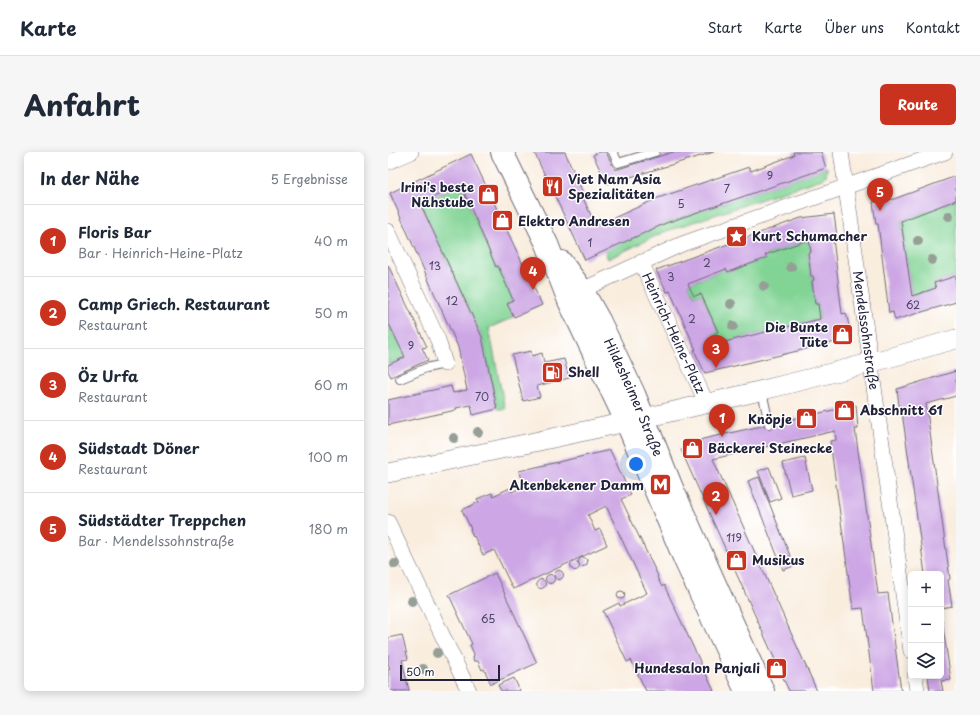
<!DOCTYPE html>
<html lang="de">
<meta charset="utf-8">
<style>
:root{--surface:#fff;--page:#f6f6f7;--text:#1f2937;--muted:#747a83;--line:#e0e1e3;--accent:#c8321e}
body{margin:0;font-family:"Playpen Sans",sans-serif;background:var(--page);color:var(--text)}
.controls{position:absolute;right:12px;bottom:12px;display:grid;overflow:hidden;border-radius:6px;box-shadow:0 2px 10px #0003}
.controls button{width:36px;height:36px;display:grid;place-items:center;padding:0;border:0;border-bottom:1px solid var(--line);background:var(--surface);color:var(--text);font:20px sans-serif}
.scale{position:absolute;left:12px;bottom:10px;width:100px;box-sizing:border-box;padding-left:4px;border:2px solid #22223b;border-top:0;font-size:11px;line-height:14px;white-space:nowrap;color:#22223b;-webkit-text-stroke:3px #fff;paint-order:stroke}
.you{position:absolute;left:248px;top:312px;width:14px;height:14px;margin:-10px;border:3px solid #fff;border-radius:50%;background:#1a73e8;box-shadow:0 0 0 6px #1a73e833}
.badge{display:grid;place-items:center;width:26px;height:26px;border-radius:50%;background:var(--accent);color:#fff;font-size:13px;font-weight:700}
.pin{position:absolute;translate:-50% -33px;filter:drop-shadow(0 1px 2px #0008)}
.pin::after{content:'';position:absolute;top:21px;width:14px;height:12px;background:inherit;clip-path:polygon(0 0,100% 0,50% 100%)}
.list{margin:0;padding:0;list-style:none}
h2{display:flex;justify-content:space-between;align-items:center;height:52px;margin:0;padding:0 16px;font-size:17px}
h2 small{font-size:13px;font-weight:400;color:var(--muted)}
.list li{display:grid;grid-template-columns:26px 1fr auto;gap:12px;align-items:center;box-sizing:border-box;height:72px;padding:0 16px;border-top:1px solid var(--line)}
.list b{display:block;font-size:15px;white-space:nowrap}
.list p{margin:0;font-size:13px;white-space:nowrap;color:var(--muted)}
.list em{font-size:13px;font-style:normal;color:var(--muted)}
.icon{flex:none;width:22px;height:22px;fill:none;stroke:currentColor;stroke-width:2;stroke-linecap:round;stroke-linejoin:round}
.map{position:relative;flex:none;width:568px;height:539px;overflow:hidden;border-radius:6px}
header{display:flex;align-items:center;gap:24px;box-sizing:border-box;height:56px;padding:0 20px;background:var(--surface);border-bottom:1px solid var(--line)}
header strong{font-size:19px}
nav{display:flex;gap:22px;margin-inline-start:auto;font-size:14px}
.intro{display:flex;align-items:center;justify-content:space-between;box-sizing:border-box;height:96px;padding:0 24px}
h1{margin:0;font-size:28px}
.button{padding:10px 18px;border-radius:6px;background:var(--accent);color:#fff;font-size:14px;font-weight:700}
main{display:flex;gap:24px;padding:0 24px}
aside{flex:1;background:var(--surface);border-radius:6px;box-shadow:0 2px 10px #0003}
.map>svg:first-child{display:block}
.green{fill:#82d495;stroke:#527b68}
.building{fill:#cda7e5;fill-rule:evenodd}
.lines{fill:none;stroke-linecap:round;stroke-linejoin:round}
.service-casing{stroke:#6d6974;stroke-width:10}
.minor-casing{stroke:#6d6974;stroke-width:16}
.tertiary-casing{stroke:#6d6974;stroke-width:20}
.secondary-casing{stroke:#6d6974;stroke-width:24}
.service{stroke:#fff;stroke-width:8}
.minor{stroke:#fff;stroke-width:15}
.tertiary{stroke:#fff;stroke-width:19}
.secondary{stroke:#fff;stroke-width:22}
.tree{fill:#959f95}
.labels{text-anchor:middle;stroke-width:3;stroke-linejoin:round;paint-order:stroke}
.number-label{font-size:11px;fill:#4d4366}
.poi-label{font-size:13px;font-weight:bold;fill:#22223b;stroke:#fff;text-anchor:start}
.street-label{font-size:13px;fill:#22223b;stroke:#fff}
</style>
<header>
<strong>Karte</strong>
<nav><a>Start</a><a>Karte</a><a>Über uns</a><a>Kontakt</a></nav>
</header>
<div class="intro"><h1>Anfahrt</h1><a class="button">Route</a></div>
<main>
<aside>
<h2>In der Nähe<small>5 Ergebnisse</small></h2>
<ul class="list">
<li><span class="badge">1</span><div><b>Floris Bar</b><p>Bar · Heinrich-Heine-Platz</p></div><em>40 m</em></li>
<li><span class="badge">2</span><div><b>Camp Griech. Restaurant</b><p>Restaurant</p></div><em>50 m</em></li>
<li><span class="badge">3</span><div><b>Öz Urfa</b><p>Restaurant</p></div><em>60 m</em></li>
<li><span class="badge">4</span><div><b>Südstadt Döner</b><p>Restaurant</p></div><em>100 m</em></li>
<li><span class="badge">5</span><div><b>Südstädter Treppchen</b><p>Bar · Mendelssohnstraße</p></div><em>180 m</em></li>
</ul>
</aside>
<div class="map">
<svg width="568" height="539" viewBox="0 0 568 539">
<rect width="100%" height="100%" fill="#fff"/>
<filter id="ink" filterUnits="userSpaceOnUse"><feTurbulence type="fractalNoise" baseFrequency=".025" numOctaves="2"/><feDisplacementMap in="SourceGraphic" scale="8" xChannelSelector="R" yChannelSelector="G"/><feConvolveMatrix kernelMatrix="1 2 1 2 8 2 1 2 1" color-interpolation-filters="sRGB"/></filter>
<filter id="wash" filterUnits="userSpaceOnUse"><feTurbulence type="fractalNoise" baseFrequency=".012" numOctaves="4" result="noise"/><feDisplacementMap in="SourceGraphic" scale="16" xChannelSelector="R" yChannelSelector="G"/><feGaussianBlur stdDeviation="0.9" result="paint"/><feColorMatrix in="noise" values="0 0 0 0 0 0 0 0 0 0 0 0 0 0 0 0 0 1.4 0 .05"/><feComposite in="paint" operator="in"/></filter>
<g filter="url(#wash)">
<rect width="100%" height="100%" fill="#f9edde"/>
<path class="green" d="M 439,15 L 438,24 L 434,27 L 276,80 L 220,107 L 217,100 L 219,98 L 219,97 L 278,71 Z
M 73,33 L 108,115 L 110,114 L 125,148 L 119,152 L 126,165 L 101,176 L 117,257 L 109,257 L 94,185 L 32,51 Z
M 568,48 L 568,124 L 546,131 L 548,136 L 524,144 L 513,69 Z
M 417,89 L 421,89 L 423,100 L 420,101 L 423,124 L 425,124 L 426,128 L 424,129 L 427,152 L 430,152 L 432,167 L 328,192 L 324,183 L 330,180 L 313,142 L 306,144 L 300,132 L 338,117 L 340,120 L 378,106 L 377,103 Z
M 0,170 L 17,205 L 0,213 Z"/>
<g id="blocks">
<path class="building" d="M 146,0 L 177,0 L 195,41 L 193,42 L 208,74 L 270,46 L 361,15 L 363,19 L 406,3 L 405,0 L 433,0 L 438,16 L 278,71 L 197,108 Z
M 211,0 L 218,0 L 227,18 L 285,0 L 326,0 L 219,32 L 205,3 Z
M 83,2 L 154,153 L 126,165 L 119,152 L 125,148 L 110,114 L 108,115 L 73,33 L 32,51 L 94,185 L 109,257 L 85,263 L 83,253 L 68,256 L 68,258 L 0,273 L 0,248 L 63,234 L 65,241 L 79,238 L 70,195 L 2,41 Z
M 568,24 L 568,48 L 513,69 L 524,144 L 548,136 L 546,131 L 568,124 L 568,150 L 507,168 L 505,160 L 501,161 L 490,72 L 488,72 L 485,50 L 506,47 Z
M 446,62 L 449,85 L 445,86 L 454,162 L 458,161 L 464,186 L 317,221 L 306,198 L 308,198 L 282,139 L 279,140 L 268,118 L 413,66 ZM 417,89 L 421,89 L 423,100 L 420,101 L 423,124 L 425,124 L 426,128 L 424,129 L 427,152 L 430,152 L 432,167 L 328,192 L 324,183 L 330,180 L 313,142 L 306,144 L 300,132 L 338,117 L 340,120 L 379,106 L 377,103 Z
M 0,113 L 39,195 L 34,196 L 40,208 L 3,225 L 0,219 L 0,213 L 17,205 L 0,170 Z
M 143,199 L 144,204 L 154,201 L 156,211 L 176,207 L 181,226 L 149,234 L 152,245 L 135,249 L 124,203 Z
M 568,219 L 568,244 L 538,252 L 562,427 L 560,428 L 564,454 L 553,456 L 553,422 L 537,422 L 514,260 L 512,261 L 509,237 Z
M 468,253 L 470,277 L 467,277 L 490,442 L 500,441 L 513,539 L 486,539 L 475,456 L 465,457 L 442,289 L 448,288 L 447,279 L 325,307 L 429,539 L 401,539 L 293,298 L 315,287 Z
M 222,298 L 243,343 L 233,347 L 270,424 L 269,425 L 274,435 L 276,433 L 326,539 L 258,539 L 243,508 L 239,510 L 215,459 L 231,451 L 232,454 L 259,441 L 218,354 L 200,363 L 207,379 L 212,377 L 219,393 L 125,437 L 106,398 L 95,403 L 86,384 L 85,385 L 82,377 L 83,377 L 74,358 L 91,350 L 89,347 L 104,341 L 105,344 L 122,336 L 124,340 L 137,334 L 131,319 Z
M 417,306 L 424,338 L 403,343 L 395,311 Z
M 381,315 L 393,346 L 382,350 L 370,319 Z
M 371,325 L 406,414 L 395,418 L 360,329 Z
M190.5 410a4.5 4.5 0 1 1 9 0a4.5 4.5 0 1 1-9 0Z
M182.5 414a4.5 4.5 0 1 1 9 0a4.5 4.5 0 1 1-9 0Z
M166.5 423a4.5 4.5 0 1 1 9 0a4.5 4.5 0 1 1-9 0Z
M 107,421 L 149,511 L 103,532 L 96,517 L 94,518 L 90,509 L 86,509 L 85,507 L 86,502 L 82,493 L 84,492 L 61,443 Z
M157.5 427a4.5 4.5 0 1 1 9 0a4.5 4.5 0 1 1-9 0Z
M148.5 432a4.5 4.5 0 1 1 9 0a4.5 4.5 0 1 1-9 0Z
M229 443a4 4 0 1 1 8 0a4 4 0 1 1-8 0Z
M 554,469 L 563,528 L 553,529 L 555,539 L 542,539 L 540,524 L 553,524 L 553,470 Z
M 14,483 L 20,507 L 14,508 L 21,539 L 0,539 L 0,518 L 2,517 L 0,511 L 0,486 Z
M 126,526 L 132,539 L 113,539 L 110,533 Z"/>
</g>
</g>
<g filter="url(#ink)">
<use href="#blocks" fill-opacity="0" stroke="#6d6974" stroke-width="1"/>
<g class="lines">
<defs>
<path id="service" d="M 225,0 L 230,11 L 267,0
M 12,227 L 38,216 L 57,212
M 374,239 L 381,272"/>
<g id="minor">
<path id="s1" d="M 453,0 L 523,499"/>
<path d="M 0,10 L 23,0"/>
<path d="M 0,79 L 50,188 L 57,212"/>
<path id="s2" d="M 253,110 L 319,252"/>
<path d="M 194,138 L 294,92 L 557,0"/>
<path d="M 0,370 L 81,539"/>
<path d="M 527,524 L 529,539"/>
</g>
<path id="tertiary" d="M 0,321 C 191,281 381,241 568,187"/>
<g id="secondary">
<path d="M 114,0 L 159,92 L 181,149 L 239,271 L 297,408 L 358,539"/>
<path id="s3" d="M 173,110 L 194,138 L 212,170 L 246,242 L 284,336 L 375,539"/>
</g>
</defs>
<use href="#service" class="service-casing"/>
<use href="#minor" class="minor-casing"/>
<use href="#tertiary" class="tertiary-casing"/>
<use href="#secondary" class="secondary-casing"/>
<use href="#service" class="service"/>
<use href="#minor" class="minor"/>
<use href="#tertiary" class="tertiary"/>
<use href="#secondary" class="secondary"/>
</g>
<g class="tree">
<circle cx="561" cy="64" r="5"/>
<circle cx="530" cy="89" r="5"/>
<circle cx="544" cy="108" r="5"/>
<circle cx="403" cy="115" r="5"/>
<circle cx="376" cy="134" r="5"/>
<circle cx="343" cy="152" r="5"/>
<circle cx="345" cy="174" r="5"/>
<circle cx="90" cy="280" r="5"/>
<circle cx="66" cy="286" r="5"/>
<circle cx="7" cy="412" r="5"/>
<circle cx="24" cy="449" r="5"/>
<circle cx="49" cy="501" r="5"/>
<circle cx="35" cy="517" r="5"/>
</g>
</g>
<defs>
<symbol id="restaurant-square" viewBox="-11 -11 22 22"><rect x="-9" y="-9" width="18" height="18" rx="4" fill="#c8321e" stroke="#fff"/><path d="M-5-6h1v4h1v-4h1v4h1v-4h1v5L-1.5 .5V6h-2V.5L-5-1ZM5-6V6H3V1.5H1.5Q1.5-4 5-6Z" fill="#fff"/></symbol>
<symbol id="shop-square" viewBox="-11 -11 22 22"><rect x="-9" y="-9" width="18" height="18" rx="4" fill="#c8321e" stroke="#fff"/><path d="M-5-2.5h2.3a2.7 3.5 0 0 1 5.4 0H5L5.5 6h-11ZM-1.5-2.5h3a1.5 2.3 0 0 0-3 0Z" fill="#fff"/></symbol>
<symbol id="sight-square" viewBox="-11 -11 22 22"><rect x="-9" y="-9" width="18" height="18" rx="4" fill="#c8321e" stroke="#fff"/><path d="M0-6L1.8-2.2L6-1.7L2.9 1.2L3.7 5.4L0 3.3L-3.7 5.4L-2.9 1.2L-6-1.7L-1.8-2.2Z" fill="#fff"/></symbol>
<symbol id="fuel-square" viewBox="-11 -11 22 22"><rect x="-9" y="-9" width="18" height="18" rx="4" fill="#c8321e" stroke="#fff"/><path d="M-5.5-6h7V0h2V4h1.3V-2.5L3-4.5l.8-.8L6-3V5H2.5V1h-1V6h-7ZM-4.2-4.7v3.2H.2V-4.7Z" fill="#fff"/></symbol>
<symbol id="metro-square" viewBox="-11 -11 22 22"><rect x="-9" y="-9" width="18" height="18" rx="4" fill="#c8321e" stroke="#fff"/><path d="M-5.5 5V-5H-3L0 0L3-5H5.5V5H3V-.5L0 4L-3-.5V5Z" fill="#fff"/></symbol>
</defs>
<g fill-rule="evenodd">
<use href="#restaurant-square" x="152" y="22" width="25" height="25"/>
<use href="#shop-square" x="88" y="30" width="25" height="25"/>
<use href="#shop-square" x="102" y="56" width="25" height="25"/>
<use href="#sight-square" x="336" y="72" width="25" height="25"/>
<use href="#shop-square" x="442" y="170" width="25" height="25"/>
<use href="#fuel-square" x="152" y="208" width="25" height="25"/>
<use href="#shop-square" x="444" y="246" width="25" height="25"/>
<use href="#shop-square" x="406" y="254" width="25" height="25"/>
<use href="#shop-square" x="292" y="284" width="25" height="25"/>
<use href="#metro-square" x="260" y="320" width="25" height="25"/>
<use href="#shop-square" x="336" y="396" width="25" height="25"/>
<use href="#shop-square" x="376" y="504" width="25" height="25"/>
</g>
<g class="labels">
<g class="number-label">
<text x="382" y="28">9</text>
<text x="339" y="41">7</text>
<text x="293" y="56">5</text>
<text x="202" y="95">1</text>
<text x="319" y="115">2</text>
<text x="47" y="118">13</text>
<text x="283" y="129">3</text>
<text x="64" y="153">12</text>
<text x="525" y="157">62</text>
<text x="304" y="171">2</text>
<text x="23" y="198">9</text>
<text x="94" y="249">70</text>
<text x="346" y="390">119</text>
<text x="100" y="471">65</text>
</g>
<g class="poi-label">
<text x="180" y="32">Viet Nam Asia<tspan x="180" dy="15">Spezialitäten</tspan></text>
<text x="86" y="40" text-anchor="end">Irini's beste<tspan x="86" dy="15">Nähstube</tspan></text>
<text x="130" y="74">Elektro Andresen</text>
<text x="364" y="89">Kurt Schumacher</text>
<text x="440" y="180" text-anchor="end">Die Bunte<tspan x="440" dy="15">Tüte</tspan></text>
<text x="180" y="225">Shell</text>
<text x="472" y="263">Abschnitt 61</text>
<text x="404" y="272" text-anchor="end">Knöpje</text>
<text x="320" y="301">Bäckerei Steinecke</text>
<text x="256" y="338" text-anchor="end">Altenbekener Damm</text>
<text x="364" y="413">Musikus</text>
<text x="372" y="521" text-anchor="end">Hundesalon Panjali</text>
</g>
<g class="street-label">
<text dy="5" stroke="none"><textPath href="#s1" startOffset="180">Mendelssohnstraße</textPath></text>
<text dy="5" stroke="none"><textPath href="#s2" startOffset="78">Heinrich-Heine-Platz</textPath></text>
<text dy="5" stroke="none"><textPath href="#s3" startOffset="154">Hildesheimer Straße</textPath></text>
</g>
</g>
</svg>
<div class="controls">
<button>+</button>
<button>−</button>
<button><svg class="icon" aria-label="layers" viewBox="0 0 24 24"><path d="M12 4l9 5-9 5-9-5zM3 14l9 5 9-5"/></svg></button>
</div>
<div class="scale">50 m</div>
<div class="you"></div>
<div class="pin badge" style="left:334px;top:285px">1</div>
<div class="pin badge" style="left:328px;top:363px">2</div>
<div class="pin badge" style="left:328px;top:216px">3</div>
<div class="pin badge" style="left:145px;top:138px">4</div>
<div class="pin badge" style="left:492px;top:59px">5</div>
</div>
</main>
